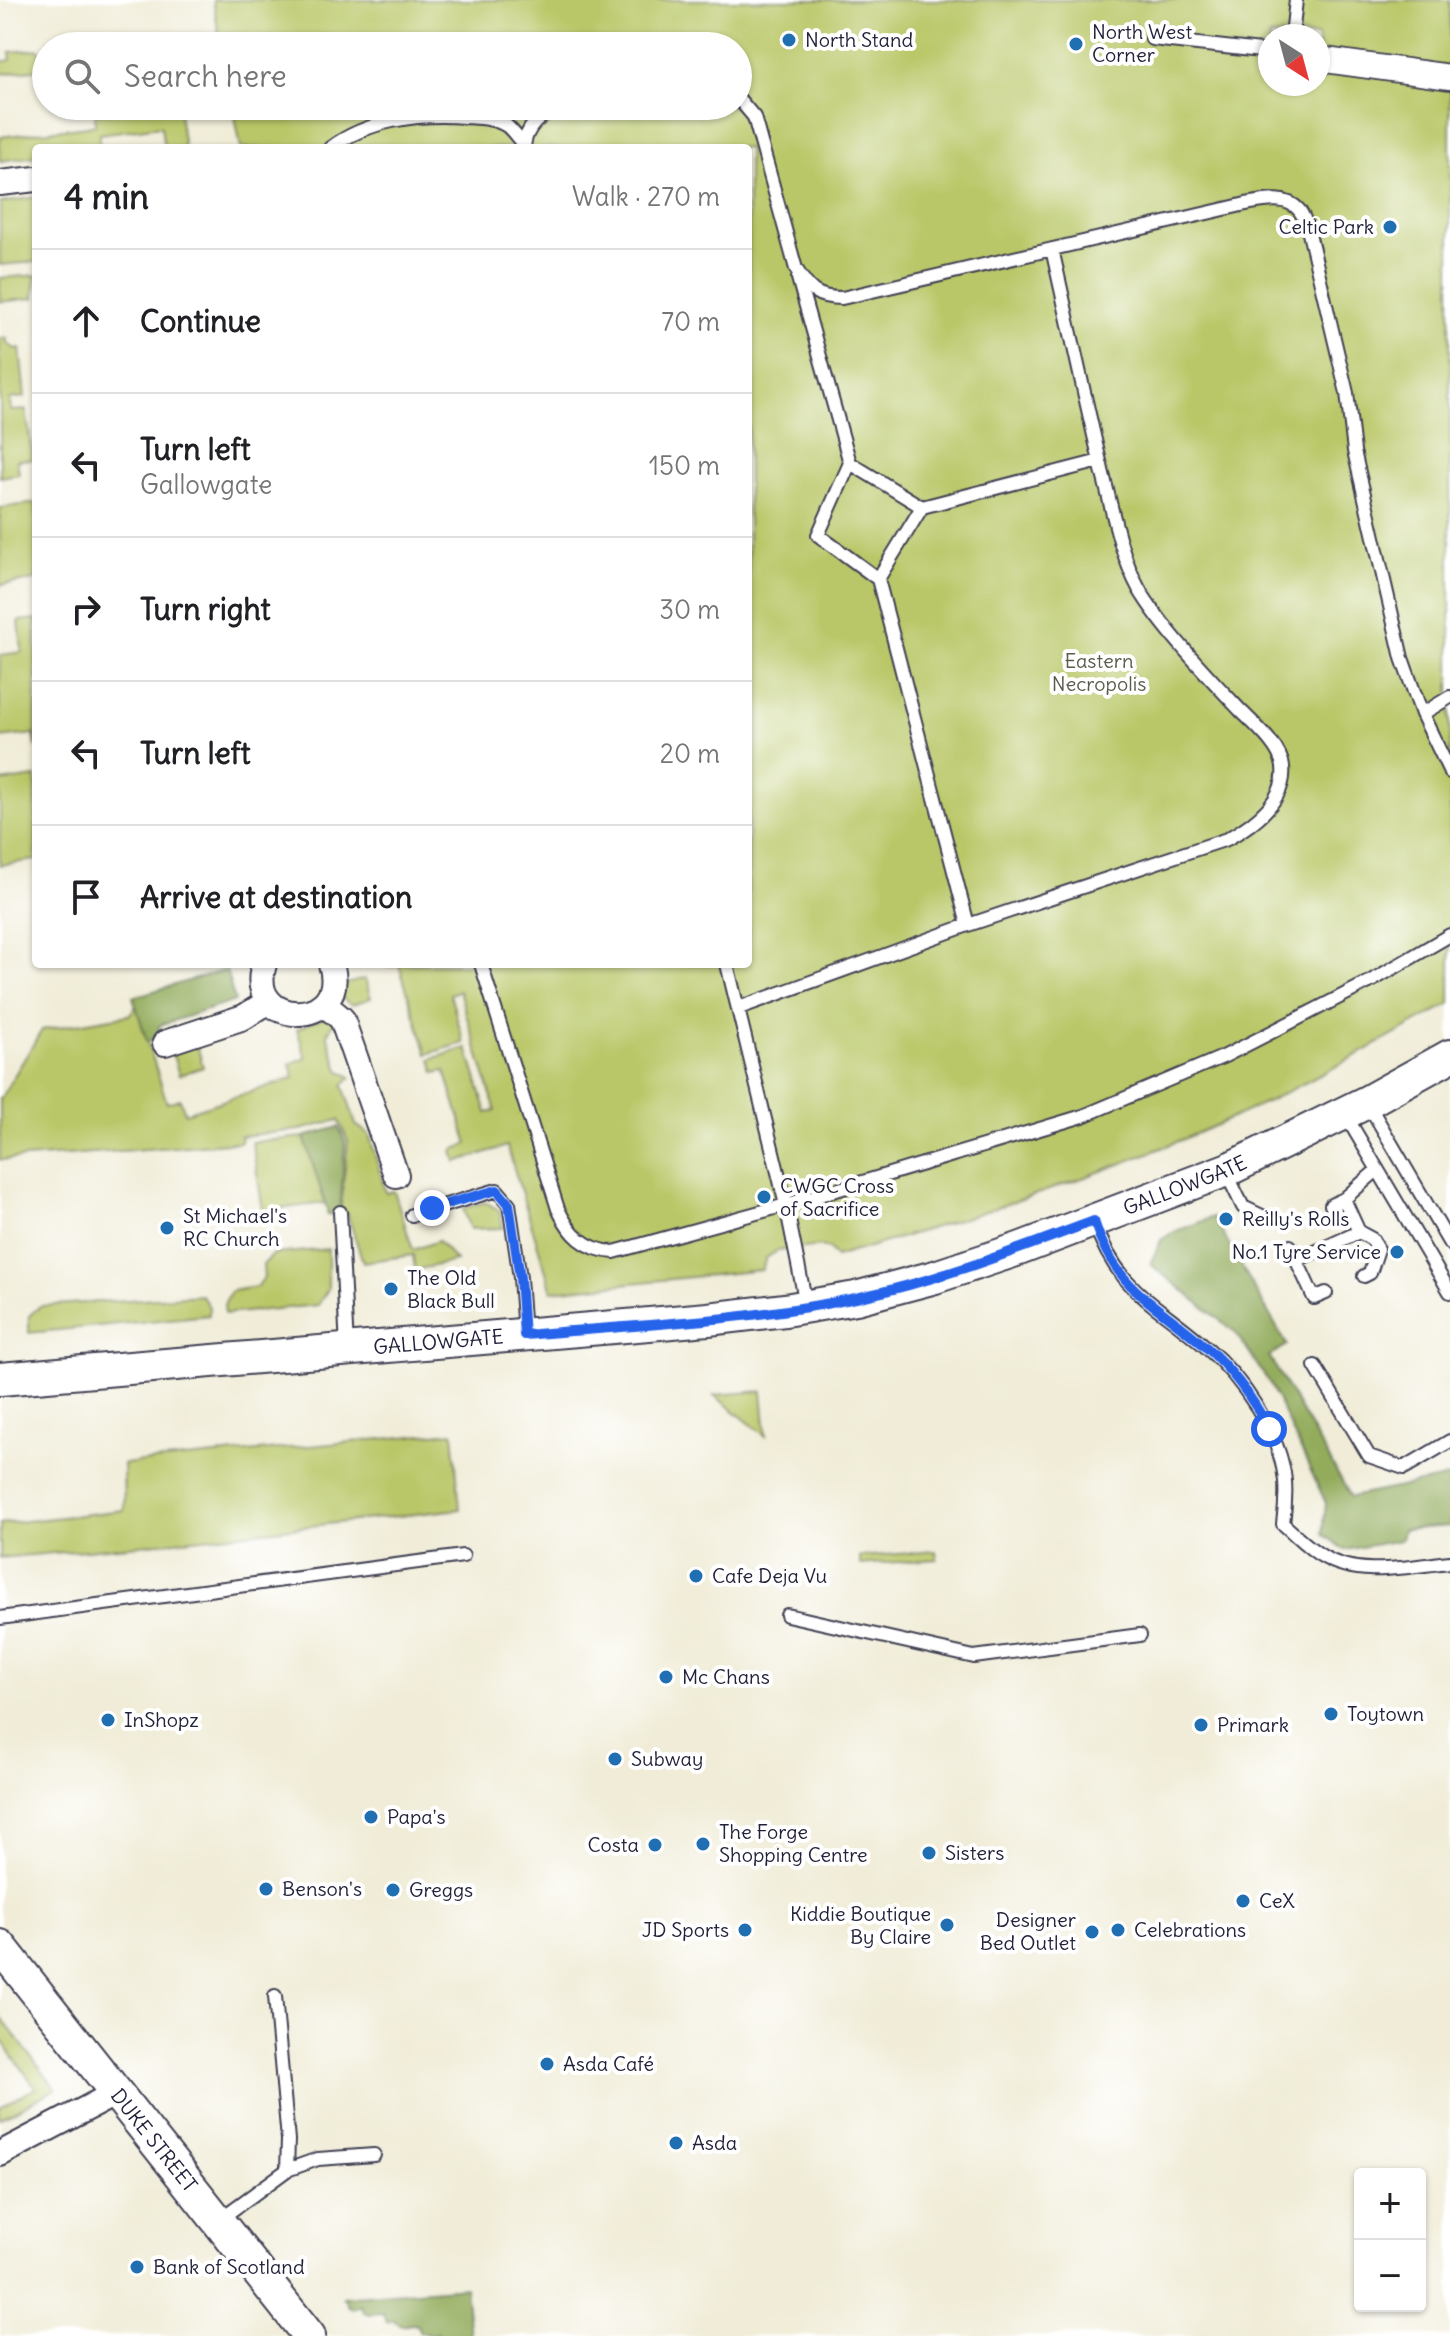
<!DOCTYPE html>
<meta charset="utf-8">
<style>
:root{--surface:#fff;--page:#f2f2f2;--text:#202124;--muted:#757577;--line:#e0e0e0}
body{margin:0;font-family:Delius,sans-serif;background:var(--page);color:var(--text)}
.controls{position:absolute;right:24px;bottom:24px;display:grid;overflow:hidden;border-radius:8px;box-shadow:0 2px 6px #0004}
.controls button{width:72px;height:72px;display:grid;place-items:center;padding:0;border:0;border-bottom:2px solid var(--line);background:var(--surface);color:var(--text);font:40px sans-serif}
.compass{position:absolute;left:1258px;top:24px;width:72px;height:72px;border-radius:50%;background:var(--surface);box-shadow:0 2px 6px #0004;rotate:144deg}
.stop{position:absolute;width:24px;height:24px;margin:-18px;border:6px solid #2563eb;border-radius:50%;background:#fff}
.stop.end{background:#2563eb;border-color:#fff;box-shadow:0 2px 8px #0008}
.list{margin:0;padding:0;list-style:none}
h2{display:flex;justify-content:space-between;align-items:center;height:104px;margin:0;padding:0 32px;font-size:34px}
h2 small{font-size:26px;font-weight:400;color:var(--muted)}
.list li{display:grid;grid-template-columns:52px 1fr auto;gap:24px;align-items:center;box-sizing:border-box;height:144px;padding:0 32px;border-top:2px solid var(--line)}
.list b{display:block;font-size:30px;white-space:nowrap}
.list p{margin:0;font-size:26px;white-space:nowrap;color:var(--muted)}
.list em{font-size:26px;font-style:normal;color:var(--muted)}
.icon{flex:none;width:44px;height:44px;fill:none;stroke:currentColor;stroke-width:2;stroke-linecap:round;stroke-linejoin:round}
.map{position:relative;flex:none;width:1450px;height:2336px;overflow:hidden}
.search{position:absolute;background:var(--surface);box-shadow:0 2px 6px #0004;left:32px;top:32px;width:720px;height:88px;display:flex;align-items:center;gap:20px;box-sizing:border-box;padding:0 28px;border-radius:44px;color:var(--muted);font-size:30px}
.panel{position:absolute;background:var(--surface);box-shadow:0 2px 6px #0004;left:32px;top:144px;width:720px;height:824px;border-radius:8px}
.map>svg:first-child{display:block}
.green{fill:#bac768;stroke:#6e7452;stroke-width:2;fill-rule:evenodd}
.forest{fill:#93ac5c;stroke:#5a674c;stroke-width:2}
.lines{fill:none;stroke-linecap:round;stroke-linejoin:round}
.lane-casing{stroke:#414052;stroke-width:16}
.street-casing{stroke:#414052;stroke-width:28}
.secondary-casing{stroke:#414052;stroke-width:36}
.lane{stroke:#fff;stroke-width:12}
.street{stroke:#fff;stroke-width:24}
.secondary{stroke:#fff;stroke-width:32}
.route{stroke:#2563eb;stroke-width:10}
.poi-dot{fill:#1f6fb2;stroke:#fff;stroke-width:3}
.labels{text-anchor:middle;stroke-width:8;stroke-linejoin:round;paint-order:stroke}
.poi-label{font-size:20px;fill:#22223b;stroke:#fff;text-anchor:start}
.park-label{font-size:20px;fill:#575c4b;stroke:#fff}
.street-label{font-size:20px;fill:#22223b;stroke:#fff}
</style>
<div class="map">
<svg width="1450" height="2336" viewBox="0 0 1450 2336">
<rect width="100%" height="100%" fill="#fff"/>
<filter id="ink" filterUnits="userSpaceOnUse"><feTurbulence type="fractalNoise" baseFrequency=".0125" numOctaves="2"/><feDisplacementMap in="SourceGraphic" scale="16" xChannelSelector="R" yChannelSelector="G"/><feConvolveMatrix kernelMatrix="1 2 1 2 8 2 1 2 1" color-interpolation-filters="sRGB"/></filter>
<filter id="wash" filterUnits="userSpaceOnUse"><feTurbulence type="fractalNoise" baseFrequency=".006" numOctaves="4" result="noise"/><feDisplacementMap in="SourceGraphic" scale="32" xChannelSelector="R" yChannelSelector="G"/><feGaussianBlur stdDeviation="1.8" result="paint"/><feColorMatrix in="noise" values="0 0 0 0 0 0 0 0 0 0 0 0 0 0 0 0 0 1.4 0 .05"/><feComposite in="paint" operator="in"/></filter>
<g filter="url(#wash)">
<rect width="100%" height="100%" fill="#f0ecd7"/>
<path class="green" d="M 213,0 L 1450,0 L 1450,1004 C 1378,1044 1305,1085 1230,1119 C 1102,1176 969,1218 835,1257 L 829,1249 L 821,1246 L 777,1251 L 766,1258 L 762,1270 L 552,1291 L 507,1146 L 456,1162 L 453,1150 L 468,1144 L 445,1071 L 435,1073 L 431,1059 L 467,1048 L 487,1113 L 496,1111 L 459,991 L 450,994 L 464,1043 L 427,1054 L 399,965 L 389,967 L 388,964 L 748,964 L 748,148 L 241,148 L 233,106 L 738,106 L 738,46 L 221,46 ZM 1270,36 L 1318,36 L 1318,84 L 1270,84 Z
M 39,49 L 41,69 L 0,74 L 0,62 L 11,60 L 10,52 Z
M 161,106 L 178,106 L 184,148 L 164,148 L 161,126 L 99,134 L 100,148 L 36,148 L 36,156 L 0,161 L 0,137 L 95,125 L 95,114 Z
M 36,197 L 36,262 L 0,265 L 0,203 Z
M 36,275 L 34,298 L 0,302 L 0,278 Z
M 7,338 L 7,343 L 15,349 L 20,348 L 25,397 L 10,399 L 11,411 L 26,410 L 33,459 L 17,460 L 19,474 L 0,477 L 0,339 Z
M 36,503 L 36,580 L 0,585 L 0,508 Z
M 36,619 L 36,747 L 34,734 L 0,738 L 0,655 L 22,652 L 19,621 Z
M 36,777 L 36,860 L 0,865 L 0,782 Z
M 365,979 L 371,998 L 351,1005 L 338,995 L 341,985 Z
M 136,1006 L 167,1103 L 180,1099 L 185,1113 L 294,1078 L 290,1064 L 306,1058 L 297,1029 L 332,1013 L 334,1022 L 327,1034 L 339,1070 L 351,1077 L 343,1085 L 356,1125 L 369,1134 L 386,1193 L 394,1191 L 413,1250 L 438,1241 L 456,1261 L 415,1270 L 413,1255 L 363,1262 L 347,1213 L 340,1212 L 348,1142 L 339,1120 L 300,1130 L 240,1136 L 241,1142 L 0,1160 L 0,1099 L 42,1030 L 129,1015 Z
M 197,1045 L 203,1067 L 179,1075 L 172,1052 Z
M 304,1137 L 326,1203 L 263,1211 L 252,1142 Z
M 485,1202 L 499,1210 L 503,1228 L 470,1229 L 463,1209 Z
M 328,1249 L 328,1289 L 318,1305 L 225,1314 L 224,1304 L 231,1291 L 256,1287 L 264,1278 L 263,1265 L 274,1254 Z
M 201,1295 L 209,1307 L 209,1315 L 29,1333 L 29,1316 L 40,1306 Z
M 762,1391 L 766,1436 L 714,1395 Z
M 453,1432 L 460,1509 L 140,1545 L 0,1558 L 0,1524 L 124,1510 L 123,1464 Z
M 936,1551 L 937,1559 L 860,1565 L 860,1557 Z
M 0,2016 L 56,2089 L 0,2119 L 0,2107 L 36,2088 L 0,2038 Z"/>
<path class="forest" d="M 226,970 L 235,1001 L 160,1025 L 156,1038 L 147,1042 L 133,997 Z
M 339,1127 L 345,1143 L 340,1212 L 327,1215 L 327,1209 L 304,1137 Z
M 1213,1217 L 1287,1345 L 1269,1356 L 1351,1497 L 1450,1477 L 1450,1526 L 1403,1530 L 1401,1540 L 1345,1550 L 1323,1534 L 1326,1503 L 1270,1384 L 1235,1332 L 1150,1264 L 1161,1240 L 1176,1231 Z
M 465,2287 L 470,2336 L 437,2336 L 438,2332 L 432,2335 L 420,2332 L 416,2323 C 406,2325 402,2328 394,2320 L 386,2322 L 383,2313 L 368,2314 L 363,2311 L 361,2305 L 353,2309 L 349,2307 L 345,2298 L 342,2297 Z"/>
</g>
<g filter="url(#ink)">
<g class="lines">
<defs>
<path id="lane" d="M 1292,36 L 1296,0
M 1152,39 L 1270,52
M 738,98 L 754,117 L 796,269 C 809,290 816,298 842,298 L 1246,204 C 1263,201 1286,195 1299,210 C 1303,215 1306,223 1308,229 L 1347,393 L 1354,451 L 1402,658 L 1422,714 L 1450,772
M 330,148 C 368,120 419,113 465,117 C 479,118 495,118 507,126 C 513,131 518,139 524,145
M 524,148 C 525,126 541,116 559,106
M 798,278 L 850,463
M 922,507 L 1100,461
M 878,579 L 922,507 L 850,463 L 818,535 L 878,579 L 968,925
M 1422,714 L 1450,697
M 481,964 L 558,1209 C 570,1234 585,1250 614,1252 L 786,1205 L 1083,1116 L 1225,1056 L 1371,981 L 1450,935
M 727,964 L 786,1205 L 806,1304
M 739,1008 L 968,925 L 1227,839 C 1252,825 1287,801 1283,767 C 1281,747 1254,724 1240,710 C 1209,677 1162,628 1139,589 C 1120,554 1113,512 1103,474 C 1085,399 1069,324 1052,249
M 1367,1102 L 1450,1244
M 1346,1116 L 1450,1292
M 1226,1172 L 1243,1207 L 1266,1218
M 1344,1199 L 1359,1232 L 1372,1239 L 1378,1249 L 1370,1273 L 1364,1276
M 1331,1205 L 1344,1199 L 1377,1170
M 340,1212 L 347,1348
M 412,1215 L 497,1190 L 509,1204 L 520,1278 L 524,1333
M 1094,1221 C 1117,1291 1155,1302 1206,1347 C 1241,1377 1281,1434 1285,1481 C 1286,1496 1285,1510 1283,1524 C 1296,1535 1308,1548 1322,1556 C 1359,1579 1409,1566 1450,1562
M 1290,1246 L 1314,1298 L 1326,1293
M 1297,1260 L 1359,1232
M 1315,1366 L 1369,1456 L 1404,1468 L 1450,1441
M 787,1615 L 974,1657 L 1140,1635
M 0,1618 L 463,1556
M 275,1996 L 288,2140 L 287,2170
M 220,2219 L 287,2170 L 318,2159 L 374,2155"/>
<path id="street" d="M 1318,59 L 1450,77
M 0,183 L 36,179
M 264,964 C 244,1030 351,1029 331,964
M 320,1006 L 330,1009 L 342,1019 L 396,1175
M 165,1043 L 244,1017 L 269,1001
M 0,2154 L 116,2093"/>
<g id="secondary">
<path id="s1" d="M 0,1379 L 708,1319 L 785,1310 L 856,1298 L 935,1277 L 1019,1249 L 1229,1169 L 1367,1102 L 1450,1056"/>
<path id="s2" d="M 0,1946 L 309,2336"/>
</g>
</defs>
<use href="#lane" class="lane-casing"/>
<use href="#street" class="street-casing"/>
<use href="#secondary" class="secondary-casing"/>
<use href="#lane" class="lane"/>
<use href="#street" class="street"/>
<use href="#secondary" class="secondary"/>
</g>
</g>
<g class="lines" filter="url(#ink)">
<path class="route" d="M 432,1208 L 497,1190 L 509,1204 L 520,1278 L 524,1335 C 635,1325 747,1321 856,1298 C 938,1281 1016,1250 1094,1221 C 1116,1291 1156,1303 1206,1347 C 1231,1369 1253,1399 1269,1429"/>
</g>
<g class="poi-dot">
<circle cx="789" cy="40" r="8"/>
<circle cx="1076" cy="44" r="8"/>
<circle cx="1390" cy="227" r="8"/>
<circle cx="764" cy="1197" r="8"/>
<circle cx="1226" cy="1219" r="8"/>
<circle cx="167" cy="1228" r="8"/>
<circle cx="1397" cy="1252" r="8"/>
<circle cx="391" cy="1289" r="8"/>
<circle cx="696" cy="1576" r="8"/>
<circle cx="666" cy="1677" r="8"/>
<circle cx="1331" cy="1714" r="8"/>
<circle cx="108" cy="1720" r="8"/>
<circle cx="1201" cy="1725" r="8"/>
<circle cx="615" cy="1759" r="8"/>
<circle cx="371" cy="1817" r="8"/>
<circle cx="703" cy="1844" r="8"/>
<circle cx="655" cy="1845" r="8"/>
<circle cx="929" cy="1853" r="8"/>
<circle cx="266" cy="1889" r="8"/>
<circle cx="393" cy="1890" r="8"/>
<circle cx="1243" cy="1901" r="8"/>
<circle cx="947" cy="1925" r="8"/>
<circle cx="745" cy="1930" r="8"/>
<circle cx="1118" cy="1930" r="8"/>
<circle cx="1092" cy="1932" r="8"/>
<circle cx="547" cy="2064" r="8"/>
<circle cx="676" cy="2143" r="8"/>
<circle cx="137" cy="2267" r="8"/>
</g>
<g class="labels">
<g class="poi-label">
<text x="1092" y="39">North West<tspan x="1092" dy="23">Corner</tspan></text>
<text x="805" y="47">North Stand</text>
<text x="1374" y="234" text-anchor="end">Celtic Park</text>
<text x="780" y="1193">CWGC Cross<tspan x="780" dy="23">of Sacrifice</tspan></text>
<text x="183" y="1223">St Michael's<tspan x="183" dy="23">RC Church</tspan></text>
<text x="1242" y="1226">Reilly's Rolls</text>
<text x="1381" y="1259" text-anchor="end">No.1 Tyre Service</text>
<text x="407" y="1285">The Old<tspan x="407" dy="23">Black Bull</tspan></text>
<text x="712" y="1583">Cafe Deja Vu</text>
<text x="682" y="1684">Mc Chans</text>
<text x="1347" y="1721">Toytown</text>
<text x="124" y="1727">InShopz</text>
<text x="1217" y="1732">Primark</text>
<text x="631" y="1766">Subway</text>
<text x="387" y="1824">Papa's</text>
<text x="719" y="1839">The Forge<tspan x="719" dy="23">Shopping Centre</tspan></text>
<text x="639" y="1852" text-anchor="end">Costa</text>
<text x="945" y="1860">Sisters</text>
<text x="282" y="1896">Benson's</text>
<text x="409" y="1897">Greggs</text>
<text x="1259" y="1908">CeX</text>
<text x="931" y="1921" text-anchor="end">Kiddie Boutique<tspan x="931" dy="23">By Claire</tspan></text>
<text x="1076" y="1927" text-anchor="end">Designer<tspan x="1076" dy="23">Bed Outlet</tspan></text>
<text x="729" y="1937" text-anchor="end">JD Sports</text>
<text x="1134" y="1937">Celebrations</text>
<text x="563" y="2071">Asda Café</text>
<text x="692" y="2150">Asda</text>
<text x="153" y="2274">Bank of Scotland</text>
</g>
<g class="park-label">
<text x="1099" y="668">Eastern<tspan x="1099" dy="23">Necropolis</tspan></text>
</g>
<g class="street-label">
<text dy="7" stroke="none"><textPath href="#s1" startOffset="1208">GALLOWGATE</textPath></text>
<text dy="7" stroke="none"><textPath href="#s1" startOffset="440">GALLOWGATE</textPath></text>
<text dy="7" stroke="none"><textPath href="#s2" startOffset="248">DUKE STREET</textPath></text>
</g>
</g>
</svg>
<div class="controls">
<button>+</button>
<button>−</button>
</div>
<svg class="compass" viewBox="-18 -18 36 36"><path d="M0-13l5 13h-10z" fill="#e53935"/><path d="M0 13l5-13h-10z" fill="#757577"/></svg>
<div class="stop" style="left:1269px;top:1429px"></div>
<div class="stop end" style="left:432px;top:1208px"></div>
<div class="search"><svg class="icon" aria-label="search" viewBox="0 0 24 24"><circle cx="10" cy="10" r="6"/><path d="M15 15l6 6"/></svg>Search here</div>
<section class="panel">
<h2>4 min<small>Walk · 270 m</small></h2>
<ul class="list">
<li><svg class="icon" aria-label="ahead" viewBox="0 0 24 24"><path d="M12 20V5M6 11l6-6 6 6"/></svg><div><b>Continue</b></div><em>70 m</em></li>
<li><svg class="icon" aria-label="left" viewBox="0 0 24 24"><path d="M17 20v-9H6M10 6l-5 5 5 5"/></svg><div><b>Turn left</b><p>Gallowgate</p></div><em>150 m</em></li>
<li><svg class="icon" aria-label="right" viewBox="0 0 24 24"><path d="M7 20v-9h11M14 6l5 5-5 5"/></svg><div><b>Turn right</b></div><em>30 m</em></li>
<li><svg class="icon" aria-label="left" viewBox="0 0 24 24"><path d="M17 20v-9H6M10 6l-5 5 5 5"/></svg><div><b>Turn left</b></div><em>20 m</em></li>
<li><svg class="icon" aria-label="arrive" viewBox="0 0 24 24"><path d="M6 21V4h12l-3 4 3 4H6"/></svg><div><b>Arrive at destination</b></div></li>
</ul>
</section>
</div>
